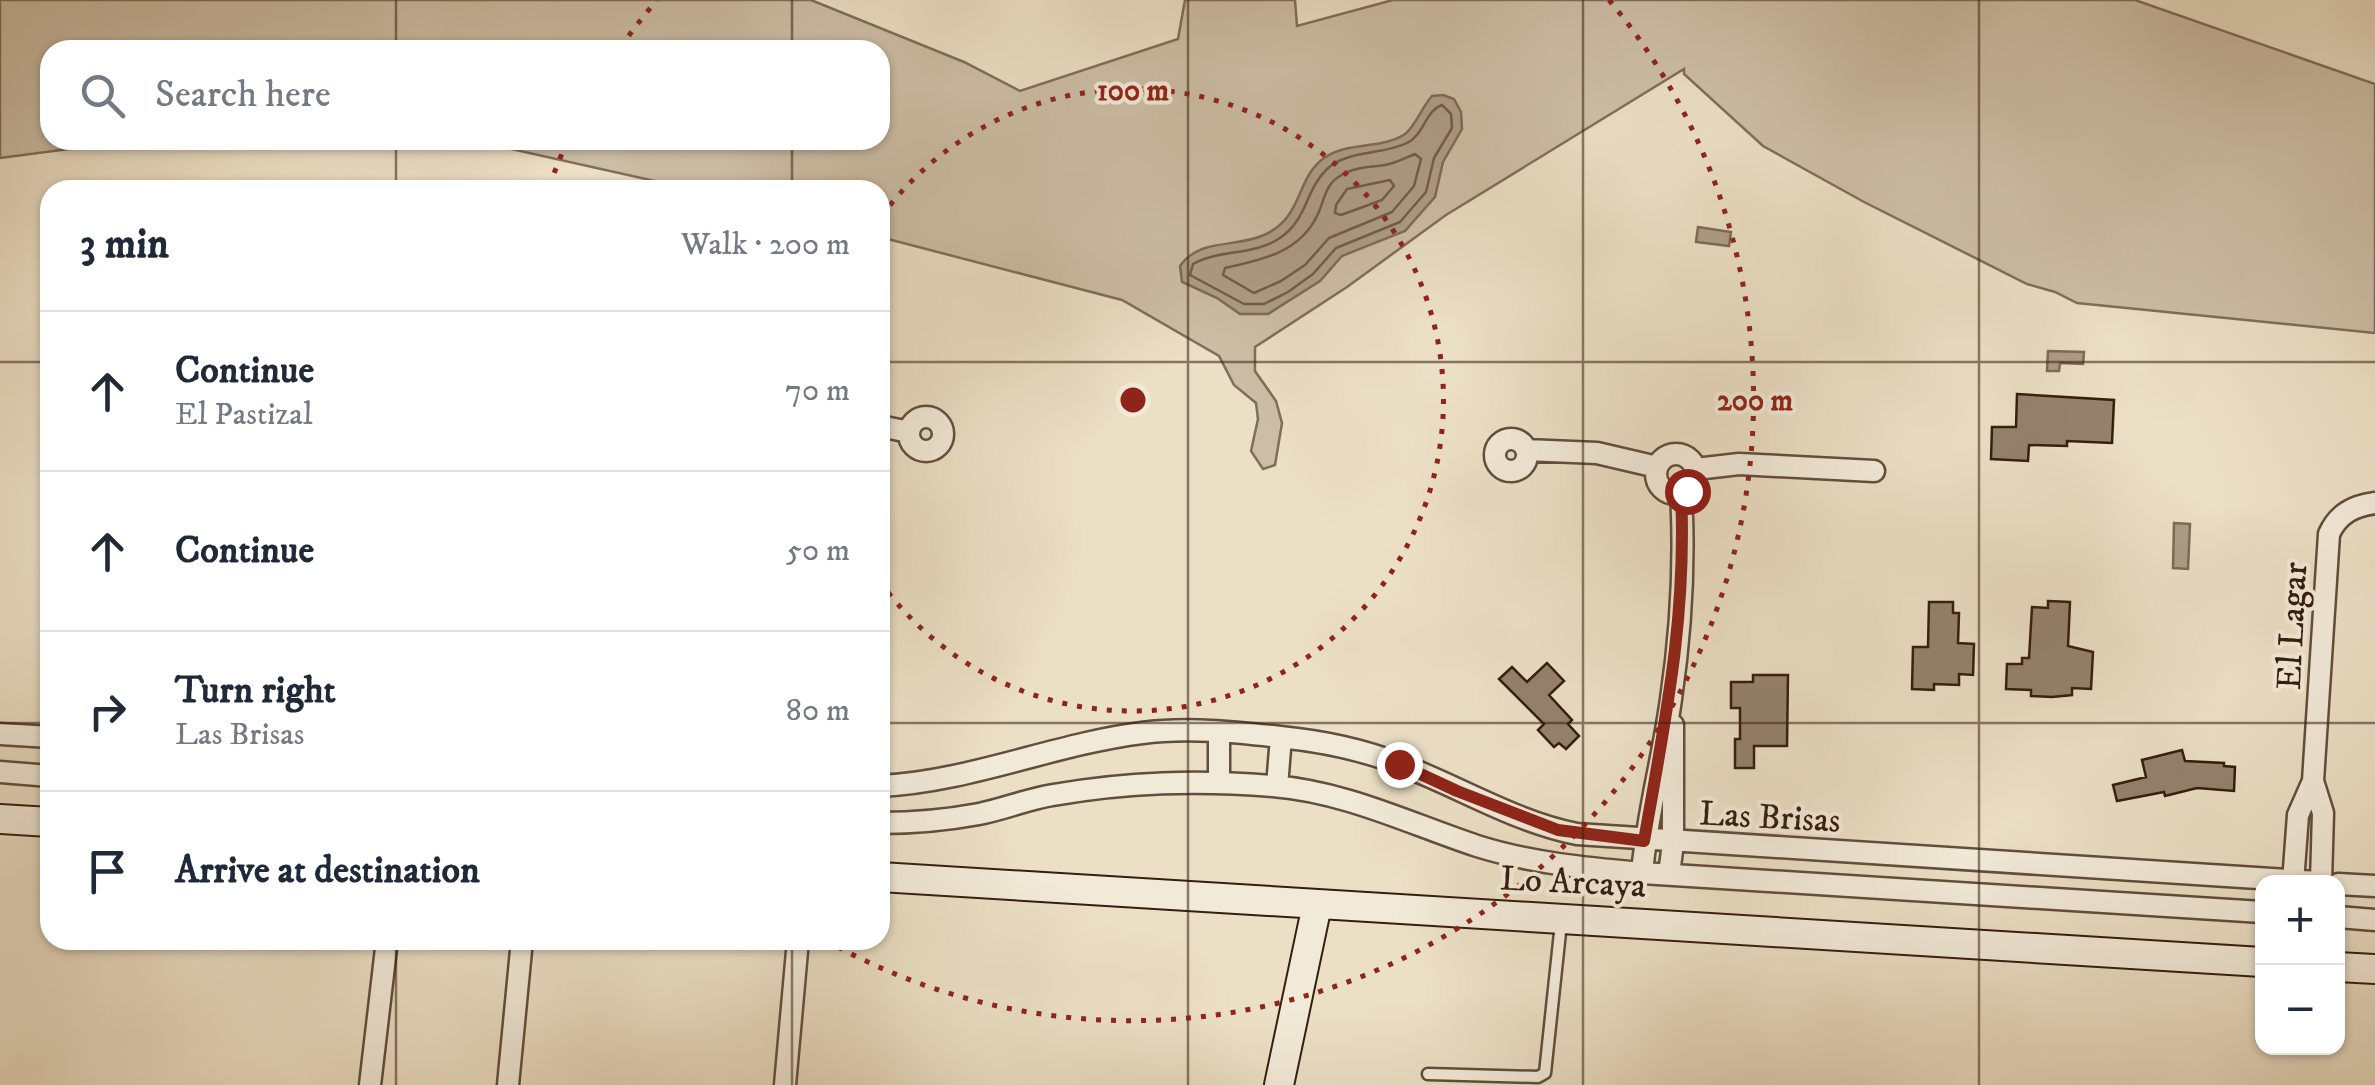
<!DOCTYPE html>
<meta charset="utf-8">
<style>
:root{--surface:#fff;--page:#f2f2f3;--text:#1f2937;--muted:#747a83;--line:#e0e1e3}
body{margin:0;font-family:"IM FELL DW Pica",serif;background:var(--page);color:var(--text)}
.controls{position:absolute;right:30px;bottom:30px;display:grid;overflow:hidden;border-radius:20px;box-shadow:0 2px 8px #0004}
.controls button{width:90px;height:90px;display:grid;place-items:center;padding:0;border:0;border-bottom:2px solid var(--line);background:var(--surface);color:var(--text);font:50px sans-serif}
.stop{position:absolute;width:30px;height:30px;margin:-22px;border:8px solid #8f2418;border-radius:50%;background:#fff}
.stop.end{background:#8f2418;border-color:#fff;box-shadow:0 2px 10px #0008}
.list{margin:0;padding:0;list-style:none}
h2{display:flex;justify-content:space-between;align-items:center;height:130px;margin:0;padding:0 40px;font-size:42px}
h2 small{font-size:32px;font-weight:400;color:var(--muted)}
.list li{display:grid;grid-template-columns:65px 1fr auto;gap:30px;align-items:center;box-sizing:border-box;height:160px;padding:0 40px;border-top:2px solid var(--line)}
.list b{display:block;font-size:38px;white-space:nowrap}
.list p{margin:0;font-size:32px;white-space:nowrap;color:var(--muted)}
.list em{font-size:32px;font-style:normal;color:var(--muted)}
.icon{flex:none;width:55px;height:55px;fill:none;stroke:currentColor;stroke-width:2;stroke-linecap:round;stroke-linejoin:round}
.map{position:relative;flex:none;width:2375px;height:1085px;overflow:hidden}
.search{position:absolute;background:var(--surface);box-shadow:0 2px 8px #0004;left:40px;top:40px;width:850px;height:110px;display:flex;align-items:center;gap:25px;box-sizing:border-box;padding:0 35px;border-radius:30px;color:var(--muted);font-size:38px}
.panel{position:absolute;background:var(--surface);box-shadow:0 2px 8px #0004;left:40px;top:180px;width:850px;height:770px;border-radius:30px}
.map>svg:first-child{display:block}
.green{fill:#ccbea6;stroke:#806e5a;stroke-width:2.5}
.water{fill:#ad9d87;stroke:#7d6a57;stroke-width:2.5}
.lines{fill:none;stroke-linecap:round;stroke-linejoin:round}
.shore{stroke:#715d4b;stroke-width:2.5}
.building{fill:#94826e;stroke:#351d0f;stroke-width:2.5}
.lane-casing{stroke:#624e3c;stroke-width:15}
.street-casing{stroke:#624e3c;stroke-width:25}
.secondary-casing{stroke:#351d0f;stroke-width:32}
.lane{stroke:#f2ead9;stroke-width:10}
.street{stroke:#f2ead9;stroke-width:20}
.secondary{stroke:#f2ead9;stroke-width:28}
.route{stroke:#8f2418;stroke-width:12}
.grid{fill:none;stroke:#351d0f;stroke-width:2.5;stroke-opacity:0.55}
.ring{fill:none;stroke:#8f2418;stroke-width:5;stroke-dasharray:5 10}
.labels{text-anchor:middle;stroke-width:8;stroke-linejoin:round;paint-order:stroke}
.street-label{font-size:35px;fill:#351d0f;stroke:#f2ead9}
.centre{fill:#8f2418;stroke:#f2ead9;stroke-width:5}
.ring-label{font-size:30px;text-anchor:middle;font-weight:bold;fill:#8f2418;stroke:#f2ead9;stroke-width:8;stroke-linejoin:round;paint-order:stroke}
</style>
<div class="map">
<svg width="2375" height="1085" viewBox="0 0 2375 1085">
<rect width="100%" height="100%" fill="#ebdfc5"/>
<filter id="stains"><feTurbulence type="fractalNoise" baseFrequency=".002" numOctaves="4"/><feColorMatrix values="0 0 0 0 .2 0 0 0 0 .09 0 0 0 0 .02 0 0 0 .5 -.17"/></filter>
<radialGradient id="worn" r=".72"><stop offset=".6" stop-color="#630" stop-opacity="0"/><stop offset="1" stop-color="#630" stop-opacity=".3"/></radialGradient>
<path class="green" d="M 0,0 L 811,0 L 964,62 L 1020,91 L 1178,39 L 1185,0 L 1295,0 L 1297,26 L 1393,0 L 2135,0 L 2375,84 L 2375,333 L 2077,303 L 2055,292 L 2027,284 L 1864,202 L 1763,146 L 1684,74 L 1684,69 L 1446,215 L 1347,287 L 1255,347 L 1255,371 L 1276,401 L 1282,423 L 1275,465 L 1263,469 L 1251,451 L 1258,419 L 1256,403 L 1234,385 L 1219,356 L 1122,300 L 880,237 L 880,190 L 695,190 L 471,140 L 880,140 L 880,50 L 50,50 L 50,140 L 138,140 L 0,158 Z"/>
<path class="water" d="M 1443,95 L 1454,99 L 1461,112 L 1462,129 L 1443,162 L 1435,197 L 1405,231 L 1342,256 L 1320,281 L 1268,314 L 1240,314 L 1217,298 L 1182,282 L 1180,266 C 1199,238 1236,248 1264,235 C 1304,217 1295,179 1324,158 C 1348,141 1381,150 1405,134 C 1416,125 1422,107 1432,96 Z
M 1698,227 L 1731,232 L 1729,246 L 1696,242 Z
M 2048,351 L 2084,352 L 2083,364 L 2060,363 L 2059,371 L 2047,371 Z
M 2174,523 L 2190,524 L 2188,569 L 2173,568 Z"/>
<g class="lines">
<path class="shore" d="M 1442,105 L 1451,114 L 1452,128 L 1434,158 L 1426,192 L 1400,222 L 1336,248 L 1313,274 L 1288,292 L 1264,304 L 1244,304 L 1190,275 L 1193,264 C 1220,249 1253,256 1280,238 C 1308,219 1305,190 1327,169 C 1347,150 1383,155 1407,143 C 1424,135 1425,111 1442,105 Z
M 1415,154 L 1421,159 L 1414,186 L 1392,212 L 1329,238 L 1305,265 L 1281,281 L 1254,293 L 1223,275 L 1225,268 C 1261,260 1299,253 1317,216 C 1324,202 1325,184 1340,176 C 1354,167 1370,167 1385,165 C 1396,163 1405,158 1415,154 Z
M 1390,180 L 1394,186 L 1382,200 L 1341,215 L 1335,213 L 1336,205 L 1347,189 Z"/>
</g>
<path class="building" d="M 2017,394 L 2114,400 L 2112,443 L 2067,441 L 2067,446 L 2029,445 L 2028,461 L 1991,459 L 1992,427 L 2016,427 Z
M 2048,601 L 2070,602 L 2068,646 L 2093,652 L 2091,689 L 2072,688 L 2072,695 L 2052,697 L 2031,696 L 2031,690 L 2006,689 L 2007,664 L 2022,664 L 2022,658 L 2029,658 L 2032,607 L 2048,608 Z
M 1929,602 L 1953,602 L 1953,613 L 1959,613 L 1958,643 L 1974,644 L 1973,675 L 1959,674 L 1959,685 L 1934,684 L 1934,690 L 1912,689 L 1913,647 L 1928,647 Z
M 1547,663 L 1564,681 L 1549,695 L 1572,720 L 1568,724 L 1579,736 L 1566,749 L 1559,743 L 1554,747 L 1538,730 L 1544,724 L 1499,679 L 1512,667 L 1527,682 Z
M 1753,675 L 1788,675 L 1787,746 L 1754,746 L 1754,768 L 1735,768 L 1735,739 L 1740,739 L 1740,708 L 1731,708 L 1731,682 L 1753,682 Z
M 2182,750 L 2185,761 L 2224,763 L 2224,766 L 2235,767 L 2234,791 L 2197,788 L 2165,796 L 2164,792 L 2117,801 L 2113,785 L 2146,777 L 2142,760 Z"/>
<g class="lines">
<defs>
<path id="lane" d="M 1428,1074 L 1538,1077 L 1545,1073 L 1561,923"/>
<path id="street" d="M909 434a17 17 0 1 1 34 0a17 17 0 1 1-34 0Z
M 880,426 L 909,432
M1495 455a16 16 0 1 1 32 0a16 16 0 1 1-32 0Z
M 1526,450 L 1597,453 L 1657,467
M1656 474a20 20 0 1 1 40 0a20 20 0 1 1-40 0Z
M 1696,469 L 1739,464 L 1874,471
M 0,734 L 50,737
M 0,772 L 50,776
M 2313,781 L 2323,813 L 2321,882
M 1219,783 L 1219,732
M 880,786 C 969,782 1054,744 1142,733 C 1187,727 1235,732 1280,737 C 1320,741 1361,749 1399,764 C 1458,786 1515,822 1577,834 L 2318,882
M 1277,786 L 1281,737
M 880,823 C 912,823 947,820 979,814 C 1004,809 1028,799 1053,795 C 1128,782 1196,780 1273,786 C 1346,792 1408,823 1477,846 C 1531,863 1585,868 1642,873 L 2262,912
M 1642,873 C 1647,814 1663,758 1671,699 C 1681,631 1685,562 1681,493
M 1669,874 L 1673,843 L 1673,725
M 2293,882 L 2298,815 L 2313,781 L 2329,534 C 2338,514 2353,506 2375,503
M 2338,884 L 2375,886
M 2338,917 L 2375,920
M 370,1085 L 387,940
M 508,1085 L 522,940
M 785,1085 L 798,940"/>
<path id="secondary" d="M 0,819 L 50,822
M 880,877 L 2262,962
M 2338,967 L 2375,969
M 1279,1085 L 1317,905"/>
</defs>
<use href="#lane" class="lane-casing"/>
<use href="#street" class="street-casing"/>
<use href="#secondary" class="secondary-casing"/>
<use href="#lane" class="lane"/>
<use href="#street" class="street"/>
<use href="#secondary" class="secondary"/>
</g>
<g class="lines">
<path class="route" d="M 1399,764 L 1457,791 L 1558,830 L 1644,841 C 1665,721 1687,617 1681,493 L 1687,491"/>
</g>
<path class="grid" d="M 396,0 L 396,50M 792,0 L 792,50M 1188,0 L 1188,1085M 1583,0 L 1583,1085M 1979,0 L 1979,1085M 396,140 L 396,190M 792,140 L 792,190M 0,362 L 50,362M 880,362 L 2375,362M 0,723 L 50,723M 880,723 L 2375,723M 396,940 L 396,1085M 792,940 L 792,1085"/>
<g class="ring">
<path d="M881 217A311 311 0 1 1 881 583"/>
<path d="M549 187A622 622 0 0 1 567 142M620 48A622 622 0 0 1 657 0M1609 0A622 622 0 0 1 827 941"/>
</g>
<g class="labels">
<g class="street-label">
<text transform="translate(2291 626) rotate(-87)" y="12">El Lagar</text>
<text transform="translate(1770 816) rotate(3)" y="12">Las Brisas</text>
<text transform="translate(1573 881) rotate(3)" y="12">Lo Arcaya</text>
</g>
</g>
<circle cx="1133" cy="400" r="15" class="centre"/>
<g class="ring-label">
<text x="1133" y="100">100 m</text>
<text x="1755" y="410">200 m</text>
</g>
<rect width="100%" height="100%" filter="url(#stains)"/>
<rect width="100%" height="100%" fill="url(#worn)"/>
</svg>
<div class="controls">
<button>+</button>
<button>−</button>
</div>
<div class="stop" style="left:1687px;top:491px"></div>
<div class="stop end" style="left:1399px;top:764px"></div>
<div class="search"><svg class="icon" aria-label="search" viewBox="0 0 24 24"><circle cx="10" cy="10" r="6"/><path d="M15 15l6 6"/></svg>Search here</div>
<section class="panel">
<h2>3 min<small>Walk · 200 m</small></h2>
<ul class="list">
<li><svg class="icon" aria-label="ahead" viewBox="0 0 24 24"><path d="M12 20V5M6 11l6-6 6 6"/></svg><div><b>Continue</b><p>El Pastizal</p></div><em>70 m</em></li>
<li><svg class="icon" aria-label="ahead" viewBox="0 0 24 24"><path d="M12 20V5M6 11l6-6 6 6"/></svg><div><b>Continue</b></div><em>50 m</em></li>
<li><svg class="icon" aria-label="right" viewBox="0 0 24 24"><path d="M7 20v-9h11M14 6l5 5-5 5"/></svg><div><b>Turn right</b><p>Las Brisas</p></div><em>80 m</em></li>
<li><svg class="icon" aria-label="arrive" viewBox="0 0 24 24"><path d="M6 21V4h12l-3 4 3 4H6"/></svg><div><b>Arrive at destination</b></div></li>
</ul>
</section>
</div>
